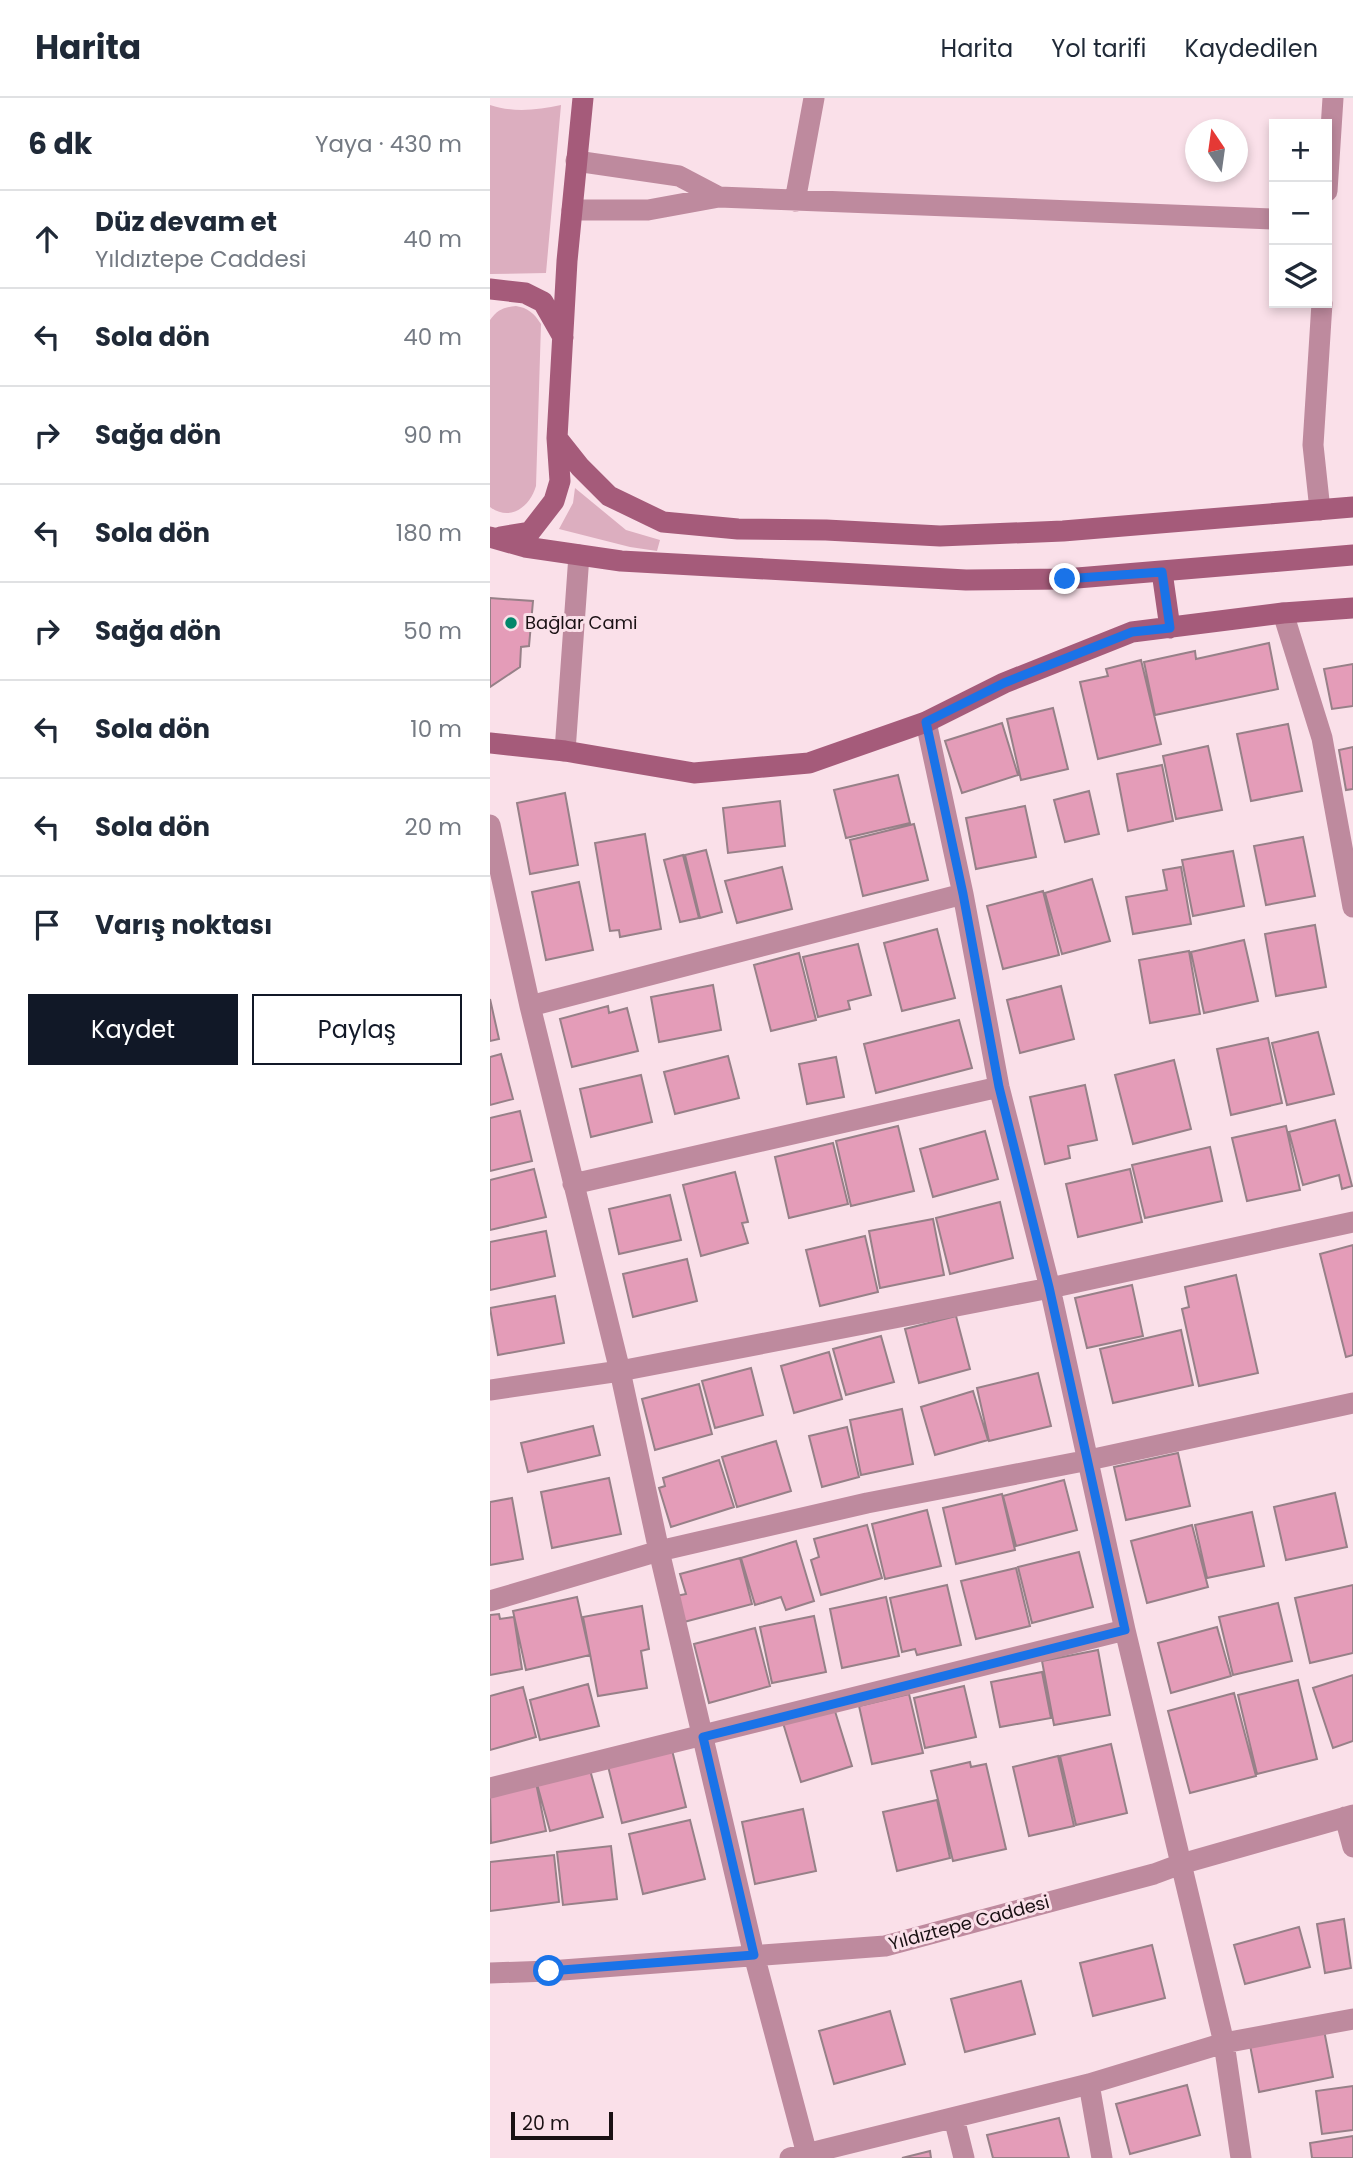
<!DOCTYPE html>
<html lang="tr">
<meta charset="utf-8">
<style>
:root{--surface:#fff;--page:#f2f2f3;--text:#1f2937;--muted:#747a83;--line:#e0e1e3;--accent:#111827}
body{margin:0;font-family:Poppins,sans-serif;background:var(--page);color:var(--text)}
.controls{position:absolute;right:21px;top:21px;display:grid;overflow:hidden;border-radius:0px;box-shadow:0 4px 10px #0003}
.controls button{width:63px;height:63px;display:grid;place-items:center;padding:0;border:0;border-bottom:2px solid var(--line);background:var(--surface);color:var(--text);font:35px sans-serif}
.compass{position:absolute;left:695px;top:21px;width:63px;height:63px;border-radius:50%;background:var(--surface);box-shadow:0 4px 10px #0003;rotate:347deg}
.scale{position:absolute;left:21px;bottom:18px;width:102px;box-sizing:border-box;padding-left:7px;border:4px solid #1a1114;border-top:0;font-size:19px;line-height:24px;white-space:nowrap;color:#1a1114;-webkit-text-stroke:5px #fae0e9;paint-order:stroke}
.stop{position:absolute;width:21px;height:21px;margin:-16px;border:5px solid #1a73e8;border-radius:50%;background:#fff}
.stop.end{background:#1a73e8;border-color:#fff;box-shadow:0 2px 7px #0008}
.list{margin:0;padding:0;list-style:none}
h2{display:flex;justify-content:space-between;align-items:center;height:91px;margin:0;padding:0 28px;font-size:30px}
h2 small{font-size:23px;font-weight:400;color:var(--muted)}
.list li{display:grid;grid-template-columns:46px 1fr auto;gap:21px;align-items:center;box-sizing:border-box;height:98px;padding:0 28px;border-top:2px solid var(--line)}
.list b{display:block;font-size:26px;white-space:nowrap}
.list p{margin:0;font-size:23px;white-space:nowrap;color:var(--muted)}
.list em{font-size:23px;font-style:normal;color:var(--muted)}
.actions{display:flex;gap:14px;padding:21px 28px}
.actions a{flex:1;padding:16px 0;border:2px solid var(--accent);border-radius:0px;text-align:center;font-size:24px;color:var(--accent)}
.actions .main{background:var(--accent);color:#fff}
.icon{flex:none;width:38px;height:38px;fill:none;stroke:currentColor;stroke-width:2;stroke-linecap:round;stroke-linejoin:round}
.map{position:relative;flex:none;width:863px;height:2060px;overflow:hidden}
header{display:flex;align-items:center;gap:42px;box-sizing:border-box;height:98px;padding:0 35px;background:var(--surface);border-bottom:2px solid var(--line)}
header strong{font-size:33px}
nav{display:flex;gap:38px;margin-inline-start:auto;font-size:24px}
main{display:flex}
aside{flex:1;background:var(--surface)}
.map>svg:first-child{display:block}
.green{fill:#dcaebf}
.building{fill:#e49cb8;stroke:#978088;stroke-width:2}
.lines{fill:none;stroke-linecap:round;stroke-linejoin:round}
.street{stroke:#be8a9e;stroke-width:21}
.secondary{stroke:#a55b7a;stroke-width:21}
.route{stroke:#1a73e8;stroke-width:9}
.poi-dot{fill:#02876b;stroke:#fae0e9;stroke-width:2.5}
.labels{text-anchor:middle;stroke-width:6;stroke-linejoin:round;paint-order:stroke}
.poi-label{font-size:18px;fill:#1a1114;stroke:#fae0e9;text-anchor:start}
.street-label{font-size:18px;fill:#1a1114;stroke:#fae0e9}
</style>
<header>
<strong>Harita</strong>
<nav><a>Harita</a><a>Yol tarifi</a><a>Kaydedilen</a></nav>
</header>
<main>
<aside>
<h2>6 dk<small>Yaya · 430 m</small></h2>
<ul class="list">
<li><svg class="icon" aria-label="ahead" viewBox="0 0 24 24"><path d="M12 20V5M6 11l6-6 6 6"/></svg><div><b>Düz devam et</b><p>Yıldıztepe Caddesi</p></div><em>40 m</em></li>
<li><svg class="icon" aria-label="left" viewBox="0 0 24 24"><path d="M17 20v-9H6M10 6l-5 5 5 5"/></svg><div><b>Sola dön</b></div><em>40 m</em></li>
<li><svg class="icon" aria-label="right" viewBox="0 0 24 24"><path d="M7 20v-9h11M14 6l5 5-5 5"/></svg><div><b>Sağa dön</b></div><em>90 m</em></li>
<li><svg class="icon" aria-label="left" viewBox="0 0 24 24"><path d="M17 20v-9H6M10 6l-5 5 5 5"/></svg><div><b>Sola dön</b></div><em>180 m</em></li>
<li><svg class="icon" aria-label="right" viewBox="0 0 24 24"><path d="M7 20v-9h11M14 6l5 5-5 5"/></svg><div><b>Sağa dön</b></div><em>50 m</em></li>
<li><svg class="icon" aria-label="left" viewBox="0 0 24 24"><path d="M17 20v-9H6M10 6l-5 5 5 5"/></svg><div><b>Sola dön</b></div><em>10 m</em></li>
<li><svg class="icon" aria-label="left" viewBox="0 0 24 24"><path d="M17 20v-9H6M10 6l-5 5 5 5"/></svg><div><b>Sola dön</b></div><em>20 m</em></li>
<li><svg class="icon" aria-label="arrive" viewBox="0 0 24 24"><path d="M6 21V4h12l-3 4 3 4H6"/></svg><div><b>Varış noktası</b></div></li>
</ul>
<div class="actions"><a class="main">Kaydet</a><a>Paylaş</a></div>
</aside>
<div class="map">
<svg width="863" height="2060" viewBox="0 0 863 2060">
<rect width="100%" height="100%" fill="#fae0e9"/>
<path class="green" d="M 0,7 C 24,15 47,12 71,7 L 56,175 L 0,176 Z
M 26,208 C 38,210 44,215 51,226 L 46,388 C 40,409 20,424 0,409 L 0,222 C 7,212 14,209 26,208 Z
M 85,390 L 136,432 L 170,442 L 167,453 L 140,449 L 69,431 L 83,405 Z"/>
<path class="building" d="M 0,500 L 43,503 L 39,548 L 31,549 L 30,569 L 0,589 Z
M 779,545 L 788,591 L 665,617 L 654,564 L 705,553 L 706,561 Z
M 651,562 L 671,646 L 608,661 L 590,584 L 618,578 L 616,571 Z
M 863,566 L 863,608 L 842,611 L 834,571 Z
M 563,610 L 578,671 L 531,682 L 517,621 Z
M 512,625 L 528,677 L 472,695 L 455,643 Z
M 798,626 L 812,693 L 761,703 L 747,636 Z
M 718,648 L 732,712 L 686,721 L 673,658 Z
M 863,649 L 863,691 L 856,692 L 849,652 Z
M 672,667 L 683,723 L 638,733 L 627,676 Z
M 408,677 L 420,725 L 356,740 L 344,692 Z
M 599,693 L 609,736 L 575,744 L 564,702 Z
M 75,695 L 88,767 L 40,776 L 27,705 Z
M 290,703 L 295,748 L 238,755 L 233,710 Z
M 535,708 L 546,759 L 486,771 L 476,720 Z
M 424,726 L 438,782 L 373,798 L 360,742 Z
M 155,736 L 171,831 L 130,839 L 129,832 L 120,833 L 105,745 Z
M 813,739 L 825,798 L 776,807 L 764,748 Z
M 216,752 L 232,814 L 210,820 L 195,757 Z
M 743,753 L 754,808 L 703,818 L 692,762 Z
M 193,757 L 209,820 L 190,824 L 174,762 Z
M 292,769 L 302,811 L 247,825 L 235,783 Z
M 691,769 L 701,826 L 643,836 L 636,799 L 677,792 L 673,772 Z
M 602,781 L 620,843 L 572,856 L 555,795 Z
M 89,784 L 103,852 L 56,862 L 42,794 Z
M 553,793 L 569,857 L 513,871 L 497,808 Z
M 825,827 L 836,889 L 786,898 L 775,836 Z
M 447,831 L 465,900 L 412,913 L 394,845 Z
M 754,842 L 768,903 L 714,915 L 701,854 Z
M 368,846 L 381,897 L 358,903 L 360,911 L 328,919 L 313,859 Z
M 699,853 L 710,916 L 660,925 L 649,862 Z
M 309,855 L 326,922 L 281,933 L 264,867 Z
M 223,887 L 231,932 L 169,944 L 161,899 Z
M 571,888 L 584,941 L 530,955 L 517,902 Z
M 0,901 L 9,941 L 0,943 Z
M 118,908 L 119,915 L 137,910 L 148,953 L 82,969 L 70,921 Z
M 469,922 L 482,970 L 386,995 L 374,946 Z
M 828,934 L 844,996 L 797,1007 L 782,945 Z
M 778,940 L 792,1005 L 741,1017 L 727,951 Z
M 11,956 L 23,1001 L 0,1007 L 0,959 Z
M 238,958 L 249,1000 L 185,1016 L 174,974 Z
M 346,959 L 354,999 L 317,1006 L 309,966 Z
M 684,962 L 701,1031 L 643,1046 L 625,977 Z
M 151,977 L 162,1024 L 101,1039 L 90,991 Z
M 595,987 L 607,1042 L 578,1048 L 580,1060 L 555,1066 L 540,999 Z
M 30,1013 L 42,1063 L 0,1073 L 0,1020 Z
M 845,1022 L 862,1088 L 852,1091 L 849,1077 L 813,1087 L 799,1034 Z
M 408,1028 L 424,1093 L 361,1108 L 346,1043 Z
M 796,1028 L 810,1092 L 757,1103 L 742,1040 Z
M 495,1033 L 508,1081 L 443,1099 L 430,1051 Z
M 343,1045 L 358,1106 L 299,1120 L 285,1059 Z
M 720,1049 L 732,1103 L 655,1120 L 642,1067 Z
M 44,1071 L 56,1119 L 0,1132 L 0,1082 Z
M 640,1071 L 652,1124 L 588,1139 L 576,1086 Z
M 245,1074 L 258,1124 L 252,1125 L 258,1145 L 211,1158 L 193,1087 Z
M 180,1097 L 191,1142 L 129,1156 L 119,1111 Z
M 510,1104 L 523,1160 L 460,1176 L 446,1120 Z
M 443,1121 L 454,1177 L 390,1190 L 379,1133 Z
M 56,1133 L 65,1178 L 0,1192 L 0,1144 Z
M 375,1138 L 388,1194 L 330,1208 L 316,1152 Z
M 863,1147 L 863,1257 L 856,1259 L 830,1156 Z
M 197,1161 L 207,1203 L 143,1219 L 133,1176 Z
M 746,1177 L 768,1275 L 709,1288 L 692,1211 L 699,1209 L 695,1189 Z
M 642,1187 L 653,1238 L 597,1250 L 585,1200 Z
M 65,1198 L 74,1245 L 8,1257 L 0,1210 Z
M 466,1218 L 480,1271 L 429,1285 L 415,1231 Z
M 691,1232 L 703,1287 L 623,1305 L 610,1251 Z
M 391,1238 L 404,1284 L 356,1297 L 343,1251 Z
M 339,1254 L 352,1301 L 304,1315 L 291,1268 Z
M 261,1270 L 273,1317 L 225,1330 L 212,1283 Z
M 548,1275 L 561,1328 L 499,1343 L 487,1290 Z
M 209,1286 L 222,1336 L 165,1352 L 152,1301 Z
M 483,1293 L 498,1342 L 445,1357 L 431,1309 Z
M 412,1311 L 423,1366 L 371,1377 L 360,1322 Z
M 103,1328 L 110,1357 L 38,1374 L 31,1345 Z
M 357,1329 L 369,1379 L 332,1389 L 319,1338 Z
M 286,1343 L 301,1393 L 247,1409 L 232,1359 Z
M 688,1355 L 700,1408 L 636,1422 L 624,1369 Z
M 229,1362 L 244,1409 L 181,1429 L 169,1390 L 175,1388 L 173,1380 Z
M 119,1380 L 131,1436 L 62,1450 L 51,1394 Z
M 574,1382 L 587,1432 L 526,1448 L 513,1398 Z
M 845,1395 L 857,1449 L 796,1462 L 784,1409 Z
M 512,1396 L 525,1452 L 466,1466 L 453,1410 Z
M 22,1400 L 33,1461 L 0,1467 L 0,1404 Z
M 437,1412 L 451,1468 L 395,1481 L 382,1426 Z
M 762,1414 L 774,1468 L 717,1480 L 705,1427 Z
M 377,1427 L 392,1480 L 331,1497 L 321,1462 L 329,1459 L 324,1441 Z
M 702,1427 L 718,1489 L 657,1505 L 641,1443 Z
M 306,1443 L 324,1503 L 296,1512 L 291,1499 L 265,1507 L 251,1460 Z
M 589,1454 L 603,1509 L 542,1525 L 528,1469 Z
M 250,1460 L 262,1506 L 194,1524 L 186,1498 L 196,1496 L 190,1476 Z
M 526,1470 L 540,1528 L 486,1541 L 471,1483 Z
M 457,1487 L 471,1547 L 427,1557 L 425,1551 L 412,1554 L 400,1500 Z
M 863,1487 L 863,1555 L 820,1565 L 805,1500 Z
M 87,1499 L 100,1557 L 36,1572 L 23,1513 Z
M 396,1499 L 409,1558 L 352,1570 L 340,1511 Z
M 788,1505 L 802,1563 L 743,1577 L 729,1519 Z
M 152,1508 L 159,1551 L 151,1553 L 157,1590 L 108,1598 L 93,1519 Z
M 9,1516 L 10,1521 L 24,1519 L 32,1571 L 0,1577 L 0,1517 Z
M 324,1518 L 336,1574 L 282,1585 L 270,1529 Z
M 727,1529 L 741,1578 L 681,1595 L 668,1545 Z
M 265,1530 L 280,1588 L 219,1605 L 204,1546 Z
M 608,1552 L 620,1617 L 564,1627 L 552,1563 Z
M 552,1574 L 561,1620 L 510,1629 L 501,1584 Z
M 863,1577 L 863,1643 L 843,1650 L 823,1590 Z
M 808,1582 L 827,1661 L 767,1676 L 748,1597 Z
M 98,1586 L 109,1628 L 50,1642 L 40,1602 Z
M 474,1588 L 486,1639 L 435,1650 L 424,1600 Z
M 33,1589 L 46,1639 L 0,1652 L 0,1598 Z
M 744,1595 L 766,1678 L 700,1695 L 678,1613 Z
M 419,1596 L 433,1655 L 382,1666 L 369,1608 Z
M 344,1610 L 362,1668 L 311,1684 L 293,1625 Z
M 621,1646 L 637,1715 L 586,1727 L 570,1658 Z
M 181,1648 L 196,1709 L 132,1725 L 117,1664 Z
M 568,1658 L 584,1728 L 539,1738 L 523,1669 Z
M 480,1664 L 481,1669 L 496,1666 L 516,1751 L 463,1763 L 441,1673 Z
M 100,1672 L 113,1719 L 60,1733 L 47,1686 Z
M 46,1685 L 56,1733 L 1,1745 L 0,1695 Z
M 447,1702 L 460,1760 L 407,1773 L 393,1714 Z
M 313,1711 L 326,1773 L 265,1786 L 252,1724 Z
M 200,1722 L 215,1781 L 153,1796 L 139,1736 Z
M 121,1748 L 127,1801 L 73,1807 L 67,1754 Z
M 64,1757 L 69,1804 L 0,1813 L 0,1764 Z
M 854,1821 L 861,1870 L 835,1875 L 827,1826 Z
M 809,1829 L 820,1869 L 755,1886 L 744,1847 Z
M 662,1847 L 675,1900 L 603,1918 L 590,1865 Z
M 531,1883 L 545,1936 L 475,1954 L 461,1901 Z
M 400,1913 L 415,1966 L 344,1986 L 329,1933 Z
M 834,1932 L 843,1979 L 769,1994 L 760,1947 Z
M 697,1987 L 710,2037 L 640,2056 L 626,2006 Z
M 863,1988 L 863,2032 L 832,2036 L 826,1993 Z
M 569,2020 L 579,2060 L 503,2060 L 497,2037 Z
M 863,2038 L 863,2060 L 822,2060 L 820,2045 Z
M 440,2053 L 441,2060 L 412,2060 Z"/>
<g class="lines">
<path class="street" d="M 86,63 L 189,78 L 229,99
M 837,93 L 843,0
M 305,103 L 324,0
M 82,112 L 158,112 L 229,99 L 784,121
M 830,412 L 823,347 L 832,205
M 793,515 L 832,640 L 863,809
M 436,624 L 473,796 L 509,989 L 560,1190 L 635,1532 L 734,1945 L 751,2060
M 75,653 L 89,457
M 0,727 L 40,908 L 130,1273 L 169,1453 L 264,1857 L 318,2060
M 40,908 L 473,796
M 83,1086 L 509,989
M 0,1292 L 130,1273 L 560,1190 L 863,1124
M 0,1503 L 169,1453 L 377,1405 L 599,1362 L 863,1305
M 0,1690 L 635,1532
M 855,1719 L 863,1749
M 0,1875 L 59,1873 L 395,1848 L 664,1776 L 691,1766 L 863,1717
M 599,1986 L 612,2060
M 464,2020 L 474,2060
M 300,2060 L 599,1986 L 734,1945 L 863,1921"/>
<path class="secondary" d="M 93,0 L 77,163 L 67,340 L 90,369 L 119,398 L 173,424 L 248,431 L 336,432 L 450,438 L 573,433 L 863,409
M 0,191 L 35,195 L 53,204 L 73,239
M 0,439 L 35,449 L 131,463 L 476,482 L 575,481 L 863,457
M 10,439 L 40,434 L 64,403 L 70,383 L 67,340
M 672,474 L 680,530
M 0,645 L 75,653 L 204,675 L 319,665 L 436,624 L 514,585 L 642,534 L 793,515 L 863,510"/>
</g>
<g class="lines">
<path class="route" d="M 59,1873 L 264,1857 L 213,1639 L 635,1532 L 559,1189 L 509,989 L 473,796 L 436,624 L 514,585 L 642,534 L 680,530 L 672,474 L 575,481"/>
</g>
<circle class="poi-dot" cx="21" cy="525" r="7"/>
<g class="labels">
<g class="poi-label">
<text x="35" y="531">Bağlar Cami</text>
</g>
<g class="street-label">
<text transform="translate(479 1825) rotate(-15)" y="6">Yıldıztepe Caddesi</text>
</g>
</g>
</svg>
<div class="controls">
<button>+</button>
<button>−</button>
<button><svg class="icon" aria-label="layers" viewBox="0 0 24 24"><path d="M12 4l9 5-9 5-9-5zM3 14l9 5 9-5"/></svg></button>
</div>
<svg class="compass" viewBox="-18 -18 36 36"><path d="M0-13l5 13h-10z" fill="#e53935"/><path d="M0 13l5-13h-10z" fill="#747a83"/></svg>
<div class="scale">20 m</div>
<div class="stop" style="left:59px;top:1873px"></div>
<div class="stop end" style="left:575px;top:481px"></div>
</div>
</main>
